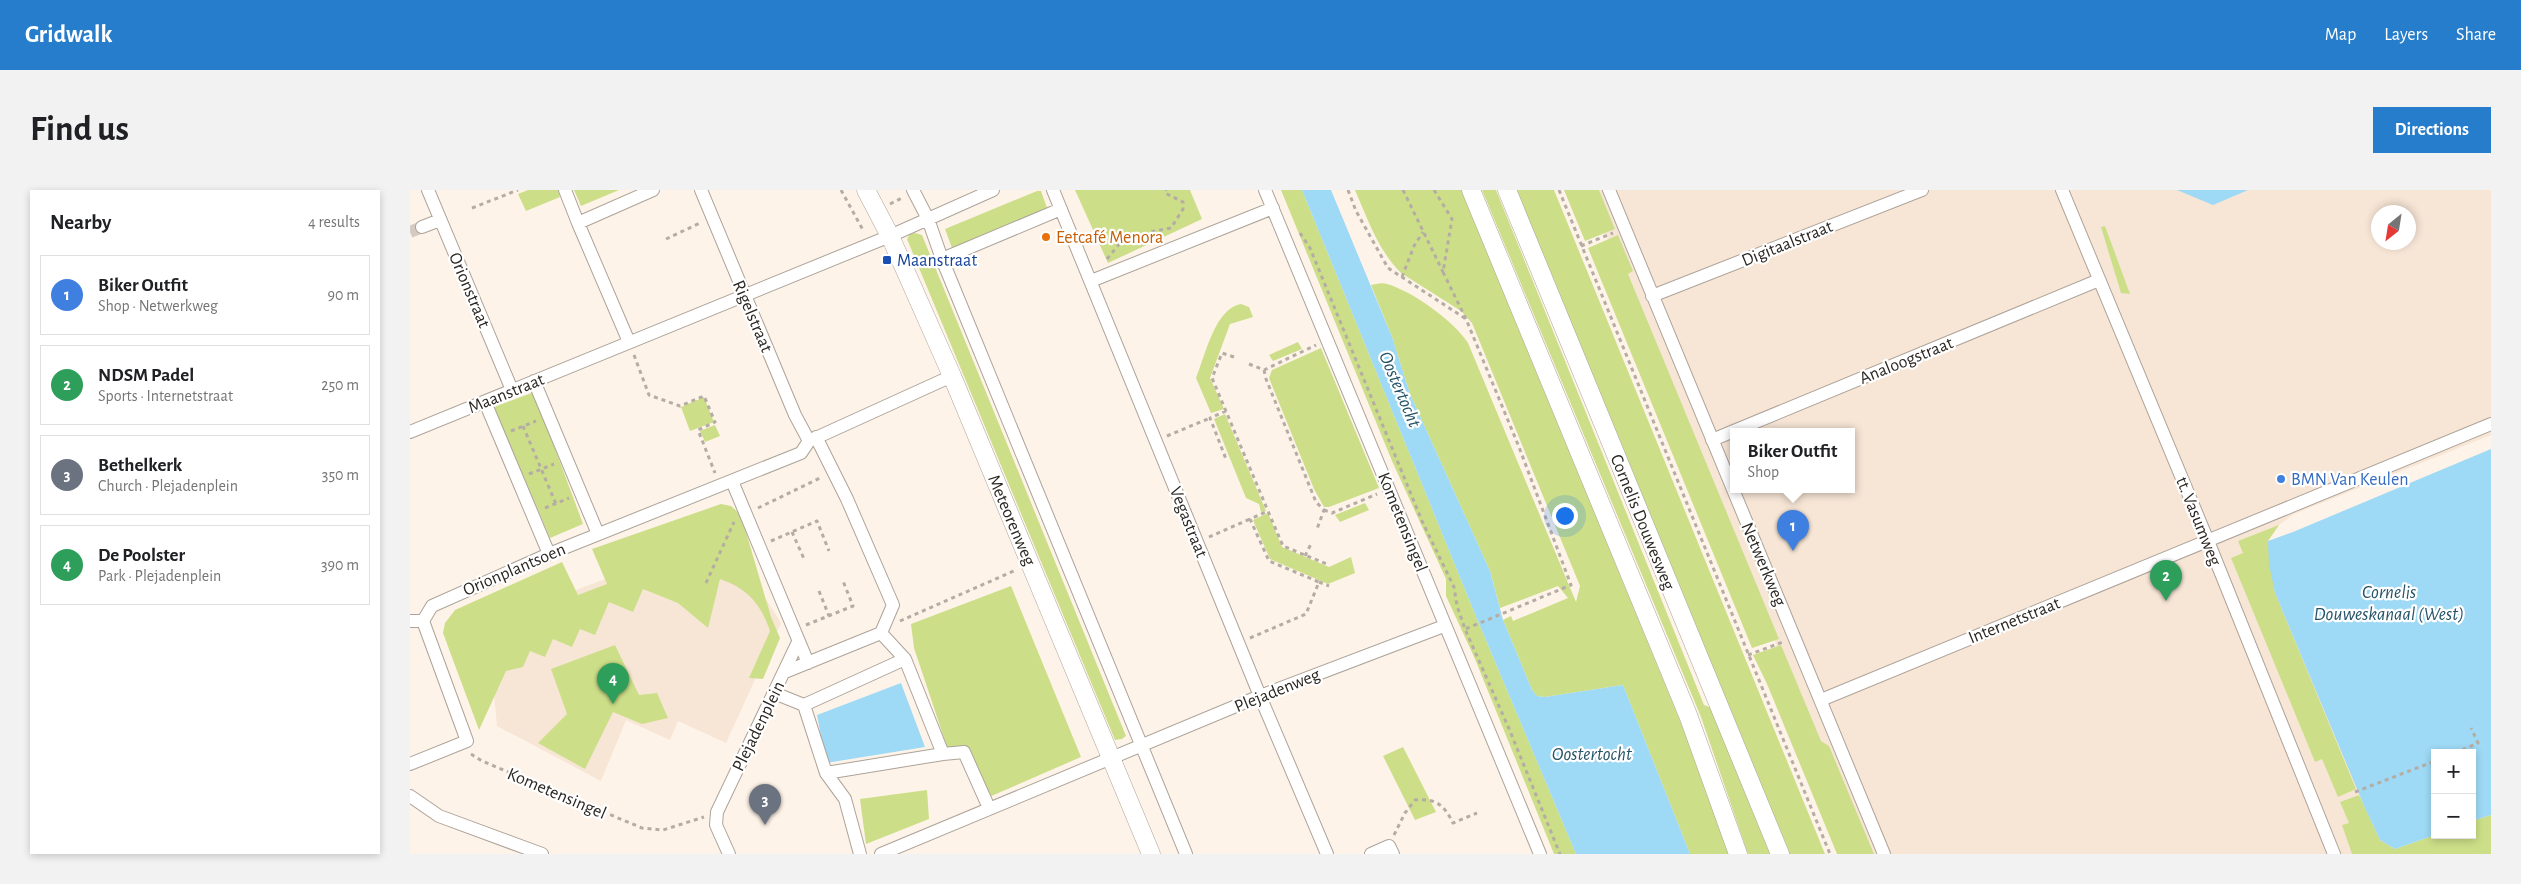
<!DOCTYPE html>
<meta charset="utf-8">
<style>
:root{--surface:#fff;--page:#f2f2f2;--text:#202124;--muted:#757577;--line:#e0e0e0;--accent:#267dcb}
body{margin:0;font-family:"Alegreya Sans",sans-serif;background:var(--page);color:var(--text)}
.controls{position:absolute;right:15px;bottom:15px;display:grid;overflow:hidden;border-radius:0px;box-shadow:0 2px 8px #0003}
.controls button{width:45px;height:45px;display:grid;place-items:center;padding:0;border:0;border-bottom:1px solid var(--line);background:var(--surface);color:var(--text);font:25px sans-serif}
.compass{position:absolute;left:1961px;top:15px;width:45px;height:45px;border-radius:50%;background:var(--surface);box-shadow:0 2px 8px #0003;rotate:210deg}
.you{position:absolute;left:1154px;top:325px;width:18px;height:18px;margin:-12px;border:4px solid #fff;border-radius:50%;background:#1a73e8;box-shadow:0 0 0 8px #1a73e833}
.badge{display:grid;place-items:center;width:32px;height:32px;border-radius:50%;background:var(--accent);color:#fff;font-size:16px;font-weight:700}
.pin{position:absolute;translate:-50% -41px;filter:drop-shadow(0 1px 2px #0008)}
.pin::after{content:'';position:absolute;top:26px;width:18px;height:15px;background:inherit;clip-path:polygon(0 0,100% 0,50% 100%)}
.popup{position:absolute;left:1320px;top:238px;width:125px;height:65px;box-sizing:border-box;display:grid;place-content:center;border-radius:0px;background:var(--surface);filter:drop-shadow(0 1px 4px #0005);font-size:16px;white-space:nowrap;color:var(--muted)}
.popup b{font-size:19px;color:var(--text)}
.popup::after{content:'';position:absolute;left:50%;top:100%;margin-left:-10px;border:10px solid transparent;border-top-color:var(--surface)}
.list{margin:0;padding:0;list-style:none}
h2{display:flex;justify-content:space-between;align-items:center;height:65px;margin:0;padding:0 20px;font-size:21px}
h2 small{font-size:16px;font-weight:400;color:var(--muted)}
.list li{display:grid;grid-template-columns:32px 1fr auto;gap:15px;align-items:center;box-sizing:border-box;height:80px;margin:0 10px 10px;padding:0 10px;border:1px solid var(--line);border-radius:0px}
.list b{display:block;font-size:19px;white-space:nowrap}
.list p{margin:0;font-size:16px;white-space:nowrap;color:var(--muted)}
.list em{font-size:16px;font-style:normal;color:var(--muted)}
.map{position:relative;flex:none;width:2081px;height:664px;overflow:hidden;border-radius:0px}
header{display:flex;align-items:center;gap:30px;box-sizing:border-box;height:70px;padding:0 25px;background:var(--accent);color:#fff}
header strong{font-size:24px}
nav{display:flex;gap:28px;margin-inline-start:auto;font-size:18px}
.intro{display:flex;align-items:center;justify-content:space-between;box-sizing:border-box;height:120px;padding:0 30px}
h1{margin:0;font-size:35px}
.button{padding:12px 22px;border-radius:0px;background:var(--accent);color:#fff;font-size:18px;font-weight:700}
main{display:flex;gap:30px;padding:0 30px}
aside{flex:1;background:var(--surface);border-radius:0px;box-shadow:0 2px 8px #0003}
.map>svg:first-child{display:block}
.built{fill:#f7e6d6;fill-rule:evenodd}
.green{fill:#ccdf88}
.water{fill:#9ed9f5}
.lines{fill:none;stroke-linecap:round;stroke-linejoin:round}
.street-tunnel{stroke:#d4cac1;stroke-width:12;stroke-dasharray:12 6;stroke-linecap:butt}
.street-casing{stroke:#ada399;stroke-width:14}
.secondary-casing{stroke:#ada399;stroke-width:19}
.path{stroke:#b5aca4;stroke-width:3;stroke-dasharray:4 4;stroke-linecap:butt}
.street{stroke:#fff;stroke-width:12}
.secondary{stroke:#fff;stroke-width:18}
.food-dot{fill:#e8710a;stroke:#fff;stroke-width:2}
.transit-dot{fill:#1a4fb4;stroke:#fff;stroke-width:2}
.shop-dot{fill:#3f7fe0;stroke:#fff;stroke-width:2}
.labels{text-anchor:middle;stroke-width:4.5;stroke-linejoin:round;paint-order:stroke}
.food-label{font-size:18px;fill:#c56008;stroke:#fff;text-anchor:start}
.street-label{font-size:18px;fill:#2b2723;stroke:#fff}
.transit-label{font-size:18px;fill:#164399;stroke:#fff;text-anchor:start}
.shop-label{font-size:18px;fill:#366cbe;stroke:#fff;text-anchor:start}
.water-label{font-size:19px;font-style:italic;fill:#265468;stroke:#fff}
</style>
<header>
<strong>Gridwalk</strong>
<nav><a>Map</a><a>Layers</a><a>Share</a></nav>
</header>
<div class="intro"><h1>Find us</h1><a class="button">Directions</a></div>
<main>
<aside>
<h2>Nearby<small>4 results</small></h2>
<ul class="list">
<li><span class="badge" style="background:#3f7fe0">1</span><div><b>Biker Outfit</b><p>Shop · Netwerkweg</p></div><em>90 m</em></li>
<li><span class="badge" style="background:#2e9e5b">2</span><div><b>NDSM Padel</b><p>Sports · Internetstraat</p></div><em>250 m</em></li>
<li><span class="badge" style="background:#6b7280">3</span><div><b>Bethelkerk</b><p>Church · Plejadenplein</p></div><em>350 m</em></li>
<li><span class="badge" style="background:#2e9e5b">4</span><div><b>De Poolster</b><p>Park · Plejadenplein</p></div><em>390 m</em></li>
</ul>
</aside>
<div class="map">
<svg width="2081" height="664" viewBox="0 0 2081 664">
<rect width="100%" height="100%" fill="#fef3e8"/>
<path class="built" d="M 1177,0 L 2081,0 L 2081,245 L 1884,324 L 1869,335 L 1858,351 L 1973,664 L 1453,664 ZM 1968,22 L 1998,22 L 1998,52 L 1968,52 ZM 1324,242 L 1442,242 L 1442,300 L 1324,300 Z
M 287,354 L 326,362 L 371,433 L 316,553 L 268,531 L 260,550 L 216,530 L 191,591 L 87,536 L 77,434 Z"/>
<path class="green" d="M 118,0 L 148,0 L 150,7 L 116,21 L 108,4 Z
M 164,0 L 209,0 L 171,16 Z
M 665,0 L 780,0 L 792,29 L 698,73 Z
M 871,0 L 892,0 L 1067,429 L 1166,664 L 1144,664 L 1065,469 L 1036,406 L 1036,389 L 982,271 Z
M 945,0 L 1052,0 L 1282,560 L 1320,664 L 1280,664 L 1213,495 L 1135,507 L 1127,506 L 1122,500 L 1093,430 L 1101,426 L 1103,431 L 1158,408 L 1148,396 L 1090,418 L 1080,381 L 1000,204 L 982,147 L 961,95 C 966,94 972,92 977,94 C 1002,101 1044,131 1058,153 L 1166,412 L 1170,396 L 1062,133 L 1051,121 L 991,83 C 968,60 958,30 945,0 Z
M 1072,0 L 1086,0 L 1294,515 L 1302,518 L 1304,521 L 1360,664 L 1338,664 L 1291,527 Z
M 1106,0 L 1144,0 L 1415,664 L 1379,664 Z
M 1154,0 L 1189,0 L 1205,39 L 1175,51 Z
M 627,1 L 631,1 L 637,18 L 542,58 L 535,39 Z
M 1695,36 L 1720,104 L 1711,103 L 1691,37 Z
M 505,43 L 512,45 L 716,546 L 712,549 L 705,550 L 497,49 L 500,44 Z
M 1208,45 L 1223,81 L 1218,84 L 1235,125 L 1369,449 L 1342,458 L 1178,58 Z
M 831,114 L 839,117 L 843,127 L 820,134 L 800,188 L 814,219 L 801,223 L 786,188 C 795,166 805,118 831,114 Z
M 888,152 L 892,159 L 863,171 L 859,165 Z
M 911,158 L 969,298 L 919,317 L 914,317 L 904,299 L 859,188 L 862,180 Z
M 124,202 L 173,334 L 140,348 L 84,217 Z
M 294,207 L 304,232 L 280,241 L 271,217 Z
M 815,224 L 856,321 L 851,322 L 849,314 L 836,308 L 804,229 Z
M 305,235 L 310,246 L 295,252 L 290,241 Z
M 955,313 L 959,320 L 930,332 L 925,325 Z
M 311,314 L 321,316 L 331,325 L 361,427 L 370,448 L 353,489 L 339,488 L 360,441 C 351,414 337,398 310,389 L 298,438 L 268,413 L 233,399 L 223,422 L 199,412 L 185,445 L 170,439 L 162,457 L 143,449 L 135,467 L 120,461 L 113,477 L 96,481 L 69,540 L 33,443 L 35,433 L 45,420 L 152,372 L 168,405 L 197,394 L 182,359 Z
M 858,323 L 872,357 L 919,377 L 941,367 L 945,383 L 918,394 L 860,369 L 843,330 Z
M 1869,335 L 1858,351 L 1865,403 L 1946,599 L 1928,607 L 1912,569 L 1905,572 L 1821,368 L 1833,363 L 1828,351 Z
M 601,396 L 671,567 L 579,607 L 555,555 L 538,560 L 504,458 L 501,434 Z
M 205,455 L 229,505 L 247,503 L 258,528 L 232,534 L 203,522 L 175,579 L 128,553 L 157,524 L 141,479 Z
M 1371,455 L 1411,551 L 1419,556 L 1464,664 L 1427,664 L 1357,494 L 1343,465 Z
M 993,557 L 1026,622 L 1005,630 L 973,566 Z
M 517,600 L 519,629 L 456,654 L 450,609 Z
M 1949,605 L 1970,650 L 1985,659 L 2025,645 L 2062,645 L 2062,631 L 2081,625 L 2081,664 L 1942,664 L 1932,635 L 1939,633 L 1930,612 Z"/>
<path class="water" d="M 892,0 L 921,0 L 982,147 L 1000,204 L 1080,381 L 1093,430 L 1122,500 L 1127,506 L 1135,507 L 1213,495 L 1280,664 L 1166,664 L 1067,429 Z
M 1767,0 L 1838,0 L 1803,15 Z
M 2081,259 L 2081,625 L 2062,631 L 2062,563 L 2025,563 L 2025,645 L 1985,659 L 1970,650 L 1955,618 L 1865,403 L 1859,374 L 1858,351 L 1883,342 Z
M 491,493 L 515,557 L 416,573 L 407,525 Z"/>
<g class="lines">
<path class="street-tunnel" d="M 0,42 L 12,37"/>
<defs>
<path id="street" d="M 18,0 L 102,200
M 155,0 L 168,33 L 243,0
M 291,0 L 385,225 L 399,251
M 503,0 L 518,29 L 532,69 L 776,664
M 643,0 L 850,506 L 917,664
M 855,0 L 1130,664
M 1199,0 L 1474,664
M 1652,0 L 1798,351 L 1924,664
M 168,33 L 219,152
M 12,37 L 30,30
M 532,69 L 651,19
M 681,91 L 863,18
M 1242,106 L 1512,0
M 124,191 L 188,344
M 75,212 L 139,364
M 0,242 L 480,46 L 583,0
M 1302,250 L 1689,90
M 399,251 L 542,186
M 322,291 L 398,473
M 0,431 L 13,431
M 471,443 L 495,469 L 533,564 L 554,562 L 579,618
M 375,482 L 471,443 L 483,415 L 437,309 L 406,247
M 364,503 L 394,515 L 495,469
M 1411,510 L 2081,234
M 394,515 L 416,583 L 435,609 L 450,664
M 0,574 L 57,551 L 13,431 L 22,416 L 139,364 L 391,263 L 399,251
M 416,583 L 533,564
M 0,606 L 29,626 L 132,664
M 319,664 L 306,635 L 307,622 L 388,452
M 471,664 L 850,506 L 1034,436
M 961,664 L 979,656 L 983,664"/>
<path id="secondary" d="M 456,0 L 480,46 L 542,186 L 741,664
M 1061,0 L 1278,525 L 1328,664
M 1097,0 L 1370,664"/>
</defs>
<use href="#street" class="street-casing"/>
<use href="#secondary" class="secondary-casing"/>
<path class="path" d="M 431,0 L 454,42
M 938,0 L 946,21 L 978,78 L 1056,129
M 993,0 L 1033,82
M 1024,0 L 1042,29 L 1033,82 L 1056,129 L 1109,257 L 1161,395 L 1053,440
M 1149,0 L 1420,664
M 480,14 L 492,8
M 62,18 L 108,0
M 890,43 L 900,58 L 1012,331 L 1044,397 L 1047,416 L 1055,439 L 1100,541 L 1150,664
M 256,49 L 290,33
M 1171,56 L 1203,43
M 697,69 L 711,52 L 730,51 L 739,42 L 761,38 L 773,19 L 773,12 L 755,3 L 756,0
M 992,87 L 1004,56 L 1013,42
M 224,165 L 239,205 L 270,216 L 294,206 L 305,232 L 288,240 L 305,283
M 824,167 L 812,163 L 802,188 L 858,321
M 839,174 L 854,180 L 906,155
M 854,180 L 856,189 L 906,312 L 914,320 L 907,339
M 816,221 L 800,228 L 816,269
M 113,236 L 146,314
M 101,241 L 126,231
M 757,246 L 800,228
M 119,284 L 144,274
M 135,318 L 159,308
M 348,318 L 412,287
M 914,320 L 922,323 L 967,304
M 382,342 L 395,371
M 799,347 L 840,329
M 361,351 L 407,331 L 419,361
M 895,366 L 901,354
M 909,392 L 919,396
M 296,393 L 324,332
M 409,401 L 419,426
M 490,431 L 606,380
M 396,435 L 443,416 L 433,391
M 840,448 L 896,424 L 909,392 L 859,371 L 840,329 L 858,321 L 873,356 L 919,375
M 1338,465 L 1373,452
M 2045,563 L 2068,553 L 2061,538
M 61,564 L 72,571 L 232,638 L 253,640 L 294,627
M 1945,602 L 2025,571
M 984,645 L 995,623 L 1005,610 C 1026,608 1034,615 1043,633 L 1067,623"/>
<use href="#street" class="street"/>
<use href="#secondary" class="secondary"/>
</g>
<circle class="food-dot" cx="636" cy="47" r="5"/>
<rect class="transit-dot" x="472" y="65" width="10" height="10" rx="2.5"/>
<circle class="shop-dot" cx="1871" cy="289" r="5"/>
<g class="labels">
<g class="food-label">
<text x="646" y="53">Eetcafé Menora</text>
</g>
<g class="street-label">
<text transform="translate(1377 53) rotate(-22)" y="6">Digitaalstraat</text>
<text transform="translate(60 100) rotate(67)" y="6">Orionstraat</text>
<text transform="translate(343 126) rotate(67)" y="6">Rigelstraat</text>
<text transform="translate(1496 170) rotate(-22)" y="6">Analoogstraat</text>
<text transform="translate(96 203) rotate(-22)" y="6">Maanstraat</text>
<text transform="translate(602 330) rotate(67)" y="6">Meteorenweg</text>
<text transform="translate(1789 331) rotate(68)" y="6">tt. Vasumweg</text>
<text transform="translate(779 332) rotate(68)" y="6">Vegastraat</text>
<text transform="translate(993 332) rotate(68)" y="6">Kometensingel</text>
<text transform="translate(1233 332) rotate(68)" y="6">Cornelis Douwesweg</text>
<text transform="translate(1354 374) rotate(67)" y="6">Netwerkweg</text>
<text transform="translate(104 379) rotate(-23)" y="6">Orionplantsoen</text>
<text transform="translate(1604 430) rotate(-22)" y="6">Internetstraat</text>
<text transform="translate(867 500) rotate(-22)" y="6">Plejadenweg</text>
<text transform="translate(348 536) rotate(-64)" y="6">Plejadenplein</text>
<text transform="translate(147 603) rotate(23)" y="6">Kometensingel</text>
</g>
<g class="transit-label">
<text x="487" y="76">Maanstraat</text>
</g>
<g class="shop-label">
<text x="1881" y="295">BMN Van Keulen</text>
</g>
<g class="water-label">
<text transform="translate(991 199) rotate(67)" y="7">Oostertocht</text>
<text x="1979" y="408">Cornelis<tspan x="1979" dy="22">Douweskanaal (West)</tspan></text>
<text x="1182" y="570">Oostertocht</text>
</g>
</g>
</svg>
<div class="controls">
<button>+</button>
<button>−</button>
</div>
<svg class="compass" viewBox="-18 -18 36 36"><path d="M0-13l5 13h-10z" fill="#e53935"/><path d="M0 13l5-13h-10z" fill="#757577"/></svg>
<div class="you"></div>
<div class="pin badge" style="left:1383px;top:361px;background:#3f7fe0">1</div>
<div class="popup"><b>Biker Outfit</b>Shop</div>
<div class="pin badge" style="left:1756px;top:411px;background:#2e9e5b">2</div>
<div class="pin badge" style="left:355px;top:635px;background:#6b7280">3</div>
<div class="pin badge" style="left:203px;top:514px;background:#2e9e5b">4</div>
</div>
</main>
